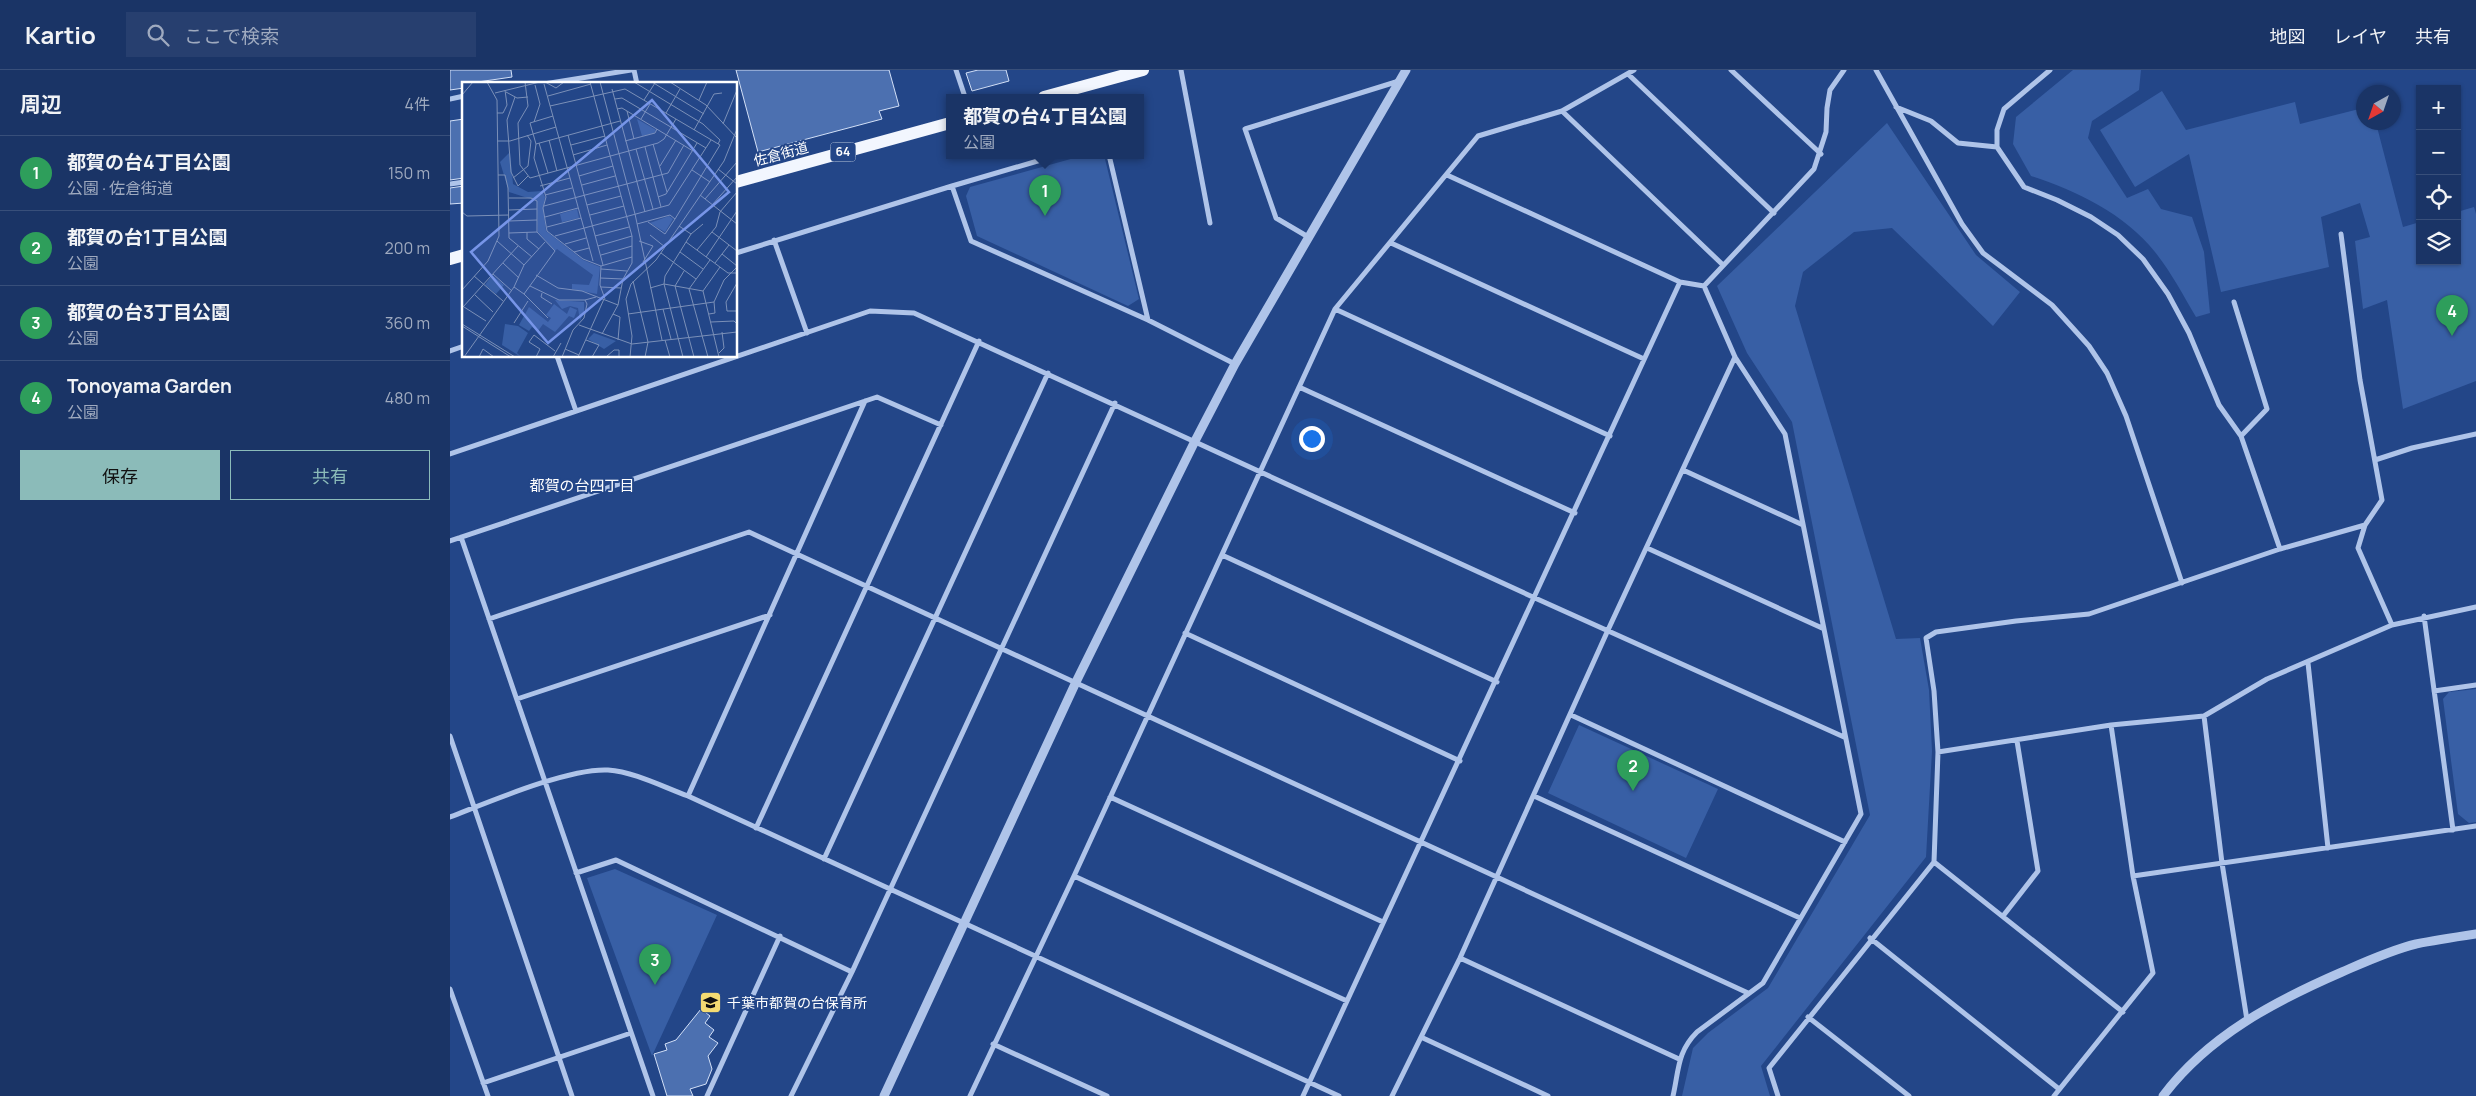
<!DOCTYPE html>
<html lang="ja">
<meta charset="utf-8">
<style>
:root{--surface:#1a3466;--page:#273f6f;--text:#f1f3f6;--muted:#9faabf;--line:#384f7a;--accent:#8bbbb9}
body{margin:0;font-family:Manrope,"Noto Sans JP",sans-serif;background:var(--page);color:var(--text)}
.controls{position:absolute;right:15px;top:15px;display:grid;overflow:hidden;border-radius:0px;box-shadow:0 1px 4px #0004}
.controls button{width:45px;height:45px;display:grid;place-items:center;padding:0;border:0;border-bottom:1px solid var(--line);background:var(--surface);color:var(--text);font:25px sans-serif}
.compass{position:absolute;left:1906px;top:15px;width:45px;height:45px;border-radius:50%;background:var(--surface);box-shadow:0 1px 4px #0004;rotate:220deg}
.you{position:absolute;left:861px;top:368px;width:18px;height:18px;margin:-12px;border:4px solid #fff;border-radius:50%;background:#1a73e8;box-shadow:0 0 0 8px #1a73e833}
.badge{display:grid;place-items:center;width:32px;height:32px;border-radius:50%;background:var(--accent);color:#fff;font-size:16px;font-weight:700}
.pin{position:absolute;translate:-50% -41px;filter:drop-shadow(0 1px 2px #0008)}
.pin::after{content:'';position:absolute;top:26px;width:18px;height:15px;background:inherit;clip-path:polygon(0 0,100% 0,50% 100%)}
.popup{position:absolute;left:496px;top:24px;width:198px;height:65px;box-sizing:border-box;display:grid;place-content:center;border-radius:0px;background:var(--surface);filter:drop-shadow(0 1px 4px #0005);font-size:16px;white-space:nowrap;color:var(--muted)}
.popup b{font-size:19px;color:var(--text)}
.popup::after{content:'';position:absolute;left:50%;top:100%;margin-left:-10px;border:10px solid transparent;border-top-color:var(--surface)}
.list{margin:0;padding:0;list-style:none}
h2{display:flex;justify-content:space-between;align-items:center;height:65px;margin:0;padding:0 20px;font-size:21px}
h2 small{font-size:16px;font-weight:400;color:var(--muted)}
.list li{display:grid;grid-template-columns:32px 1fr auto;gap:15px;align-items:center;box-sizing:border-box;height:75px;padding:0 20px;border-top:1px solid var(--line)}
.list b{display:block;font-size:19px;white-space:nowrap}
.list p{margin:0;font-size:16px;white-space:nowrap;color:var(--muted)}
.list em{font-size:16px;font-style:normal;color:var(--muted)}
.actions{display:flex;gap:10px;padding:15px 20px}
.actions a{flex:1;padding:11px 0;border:1px solid var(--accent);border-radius:0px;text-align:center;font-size:18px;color:var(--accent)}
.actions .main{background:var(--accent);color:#111}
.icon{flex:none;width:28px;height:28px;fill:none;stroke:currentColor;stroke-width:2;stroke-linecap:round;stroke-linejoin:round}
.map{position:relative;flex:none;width:2026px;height:1026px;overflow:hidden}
header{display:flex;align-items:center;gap:30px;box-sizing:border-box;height:70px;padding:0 25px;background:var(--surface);border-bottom:1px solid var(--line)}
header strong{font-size:24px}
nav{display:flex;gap:28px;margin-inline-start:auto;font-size:18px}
.search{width:350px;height:45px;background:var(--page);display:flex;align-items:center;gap:12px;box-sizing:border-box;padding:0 18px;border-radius:0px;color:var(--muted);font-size:19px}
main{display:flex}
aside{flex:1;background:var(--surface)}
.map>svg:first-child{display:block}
.green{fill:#385fa5}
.building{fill:#4c70b0;stroke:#d3e0f7}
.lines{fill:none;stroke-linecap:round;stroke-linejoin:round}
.minor{stroke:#afc4e9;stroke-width:5}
.tertiary{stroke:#afc4e9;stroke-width:9}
.primary{stroke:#f2f6fe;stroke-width:12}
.labels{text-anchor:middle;stroke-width:4;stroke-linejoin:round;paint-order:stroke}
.shield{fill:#234688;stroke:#bdc8db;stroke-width:1}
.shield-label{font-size:12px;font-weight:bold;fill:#fff}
.street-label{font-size:14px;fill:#fff;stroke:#234688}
.poi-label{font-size:14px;fill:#fff;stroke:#234688;text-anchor:start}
.neighbourhood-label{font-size:15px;fill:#fff;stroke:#234688}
.inset-road{fill:none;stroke:#7b90b8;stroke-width:1}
.view{fill:#7795e8;fill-opacity:0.15;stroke:#7795e8;stroke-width:2.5}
.inset-edge{fill:none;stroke:#fff;stroke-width:2.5}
</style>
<header>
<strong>Kartio</strong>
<div class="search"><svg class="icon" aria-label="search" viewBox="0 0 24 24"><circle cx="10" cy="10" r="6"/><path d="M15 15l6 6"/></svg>ここで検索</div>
<nav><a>地図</a><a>レイヤ</a><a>共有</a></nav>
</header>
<main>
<aside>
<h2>周辺<small>4件</small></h2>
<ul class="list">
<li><span class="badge" style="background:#2e9e5b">1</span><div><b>都賀の台4丁目公園</b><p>公園 · 佐倉街道</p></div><em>150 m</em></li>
<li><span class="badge" style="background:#2e9e5b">2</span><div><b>都賀の台1丁目公園</b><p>公園</p></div><em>200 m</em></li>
<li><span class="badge" style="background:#2e9e5b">3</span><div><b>都賀の台3丁目公園</b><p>公園</p></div><em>360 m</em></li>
<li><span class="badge" style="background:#2e9e5b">4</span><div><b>Tonoyama Garden</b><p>公園</p></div><em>480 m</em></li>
</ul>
<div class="actions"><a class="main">保存</a><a>共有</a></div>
</aside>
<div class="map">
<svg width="2026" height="1026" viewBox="0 0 2026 1026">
<rect width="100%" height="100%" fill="#234688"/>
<path class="green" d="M 1623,0 L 1691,0 L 1689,20 L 1642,51 L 1638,68 L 1677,128 L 1698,119 L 1711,139 L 1742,147 L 1754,182 L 1760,243 L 1746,247 C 1733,225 1721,202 1705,182 C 1675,144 1625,120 1581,106 L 1563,74 L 1566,47 Z
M 1712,21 L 1736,60 L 1845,32 L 1850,54 L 1913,38 L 1914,52 L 1926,53 L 1953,157 L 1970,152 L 1970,191 L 2007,191 L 2007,142 L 2024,137 L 2026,144 L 2026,311 L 1953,339 L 1937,230 L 1913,239 L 1905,171 L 1920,167 L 1910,133 L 1871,147 L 1879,197 L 1771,222 L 1739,84 L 1685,117 L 1650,60 Z
M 1437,53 L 1526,185 L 1570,222 L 1543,256 L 1442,158 L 1404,162 L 1353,202 L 1345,236 L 1446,569 L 1470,568 L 1479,620 L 1482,681 L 1476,787 L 1311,996 L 1320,1026 L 1232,1026 L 1243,978 L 1258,963 L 1318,918 L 1420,745 L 1342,352 L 1297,283 L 1267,216 Z
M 635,85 L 649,85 L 655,89 L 689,229 L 678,236 L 527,166 L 516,126 L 520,117 Z
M 2026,619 L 2026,752 L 2019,753 L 2008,744 L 1993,629 L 1999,622 Z
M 1129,655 L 1268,719 L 1236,788 L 1098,723 Z
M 165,799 L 267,845 L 202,986 L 137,808 Z"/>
<path class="building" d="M 0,0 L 61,0 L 62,7 L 14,14 L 14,18 L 0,20 Z
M 286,0 L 439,0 L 449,36 L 429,41 L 432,49 L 308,82 Z
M 528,0 L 556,0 L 559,11 L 522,21 L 516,3 Z
M 14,49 L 14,108 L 0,110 L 0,51 Z
M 14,116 L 14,133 L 0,134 L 0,118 Z
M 251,939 L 260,946 L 255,953 L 264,960 L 259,967 L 268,973 L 258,986 L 262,999 L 256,1014 L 240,1019 L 243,1026 L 217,1026 L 204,984 L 217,980 L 215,974 L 226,970 Z"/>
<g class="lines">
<path class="minor" d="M 184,0 L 187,14
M 506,0 L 515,27
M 731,0 L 760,153
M 1281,0 L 1371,84
M 1426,0 L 1512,154 L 1533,183 L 1602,235 L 1639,276 L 1657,303 L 1676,346 L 1732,513
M 1178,4 L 1324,143
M 94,14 L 181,0
M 0,29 L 14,26
M 1446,37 L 1481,51 L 1508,73 L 1547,77 L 1547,60 L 1554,39 L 1600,0
M 1112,41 L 1273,195
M 1547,77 L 1574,117 L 1607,130 L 1641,147 L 1668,165 L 1693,189 L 1718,224 L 1739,263 L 1769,335 L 1791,366 L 1830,479
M 659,85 L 698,250
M 997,105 L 1230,212 L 1254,216 L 1285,287 L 1335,364 L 1411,744 L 1313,913 L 1247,962 C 1227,982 1229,1000 1223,1026
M 0,114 L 14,112
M 502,116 L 608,85
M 1891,164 L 1910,310 L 1932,430 L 1915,455
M 860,168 L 826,148 L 795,59 L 949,11
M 324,170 L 357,263
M 941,173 L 1194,289
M 286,183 L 502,116 L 521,171 L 698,250 L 785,294
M 1254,216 L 1364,99 L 1376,62 L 1377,38 L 1380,20 L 1394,0
M 1784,232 L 1817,339 L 1791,366
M 885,239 L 1160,366
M 0,281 L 14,276
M 107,286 L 126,341
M 849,317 L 1125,443
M 0,384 L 420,241 L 464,243 L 1085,528 L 1394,667
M 1925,390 L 1962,378 L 2026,364
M 1233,400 L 1353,455
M 11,467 L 203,1026
M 0,471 L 427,327 L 491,355
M 1197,478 L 1372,558
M 772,485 L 1047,612
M 1974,546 L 2003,760
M 39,549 L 299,462 L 1298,923
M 735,563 L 1010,691
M 1858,593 L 1878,778
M 1984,621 L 2026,615
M 67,629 L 320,545
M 1121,645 L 1395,772
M 1754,646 L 1772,793 L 1797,950
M 0,666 L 122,1026
M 1488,682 L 1661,655 L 1754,646 L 1817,609 L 1942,555
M 238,726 L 415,331
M 1084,726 L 1350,848
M 660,727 L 933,852
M 0,747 C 39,732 118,698 158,700 C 185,702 213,717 238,726 L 889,1026
M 306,758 L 529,271
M 374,789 L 598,303
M 1484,792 L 1673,942
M 126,803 L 166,790 L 402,902
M 624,806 L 897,931
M 1683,806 L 2026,756
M 1553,846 L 1588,801 L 1567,671
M 1420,868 L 1609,1019
M 1010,888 L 1229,989
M 0,919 L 38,1026
M 1358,947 L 1459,1026
M 973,968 L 1098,1026
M 543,974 L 657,1026
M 33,1013 L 181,963
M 257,1026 L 330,866
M 341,1026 L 402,902 L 665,333
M 520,1026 L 624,806 L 885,239 L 1028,66 L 1112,41 L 1184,0
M 853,1026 L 1230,212
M 942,1026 L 1010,888 L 1158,560 L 1285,287
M 1328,1026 L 1319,998 L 1484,792 L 1488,682 L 1484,621 L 1476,568 L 1486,562 L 1566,551 L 1639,544 L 1830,479 L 1915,455 L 1908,478 L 1942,555 L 2026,537
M 1604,1026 L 1703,903 L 1683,806 L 1661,655"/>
<path class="tertiary" d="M 434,1026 L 626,612 L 745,371 L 785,294 L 956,0
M 1713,1026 C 1758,966 1825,931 1892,902 C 1915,892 1941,880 1966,874 C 1986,870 2006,867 2026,864"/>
<path class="primary" d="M 594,27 L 693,0
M 286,112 L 500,53
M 0,189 L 14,185"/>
</g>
<defs>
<symbol id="school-square" viewBox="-11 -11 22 22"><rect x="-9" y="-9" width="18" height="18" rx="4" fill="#f4db72" stroke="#234688"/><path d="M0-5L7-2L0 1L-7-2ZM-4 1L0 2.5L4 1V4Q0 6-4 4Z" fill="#111"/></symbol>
</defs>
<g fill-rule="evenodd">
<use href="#school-square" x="248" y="920" width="25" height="25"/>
</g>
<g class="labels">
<rect class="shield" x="380.5" y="72.5" width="25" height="19" rx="4"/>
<g class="shield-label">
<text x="393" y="86">64</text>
</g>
<g class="street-label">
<text transform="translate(331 84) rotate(-15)" y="5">佐倉街道</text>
</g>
<g class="poi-label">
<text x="277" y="938">千葉市都賀の台保育所</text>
</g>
<g class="neighbourhood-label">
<text x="132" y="421">都賀の台四丁目</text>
</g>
</g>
<g transform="translate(12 12)">
<rect width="275" height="275" fill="#234688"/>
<path d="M 175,37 L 194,48 L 192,51 L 180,54 ZM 48,70 L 51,102 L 66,110 L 80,109 L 83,115 L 81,126 L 84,149 L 121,178 L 138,185 L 135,212 L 110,207 L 110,202 L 127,203 L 131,193 L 95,167 L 93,169 L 76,150 L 75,119 L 47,110 L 38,80 ZM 115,127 L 117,136 L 100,140 L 98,132 ZM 207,134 L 211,137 L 203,150 L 188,141 ZM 30,193 L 42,203 L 34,212 L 23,203 ZM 93,218 L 122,220 L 122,230 L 118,239 L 116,226 L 108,224 L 100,227 ZM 92,222 L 105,232 L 108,225 L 115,228 L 112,236 L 107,234 L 93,250 L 81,242 L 76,249 L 70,245 L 67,249 L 57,243 L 67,225 L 86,240 L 89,236 L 84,233 ZM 43,242 L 56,244 L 66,251 L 55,271 L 59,275 L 40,263 ZM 132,251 L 154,259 L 142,267 L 126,257 Z" fill="#385fa5"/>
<path class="inset-road" d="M 63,0 L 66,24 L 56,41 L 58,83 L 68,96 L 196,61 L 202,57 L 214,37M 83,0 L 94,6 L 102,0M 128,0 L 170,154 L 170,181 L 161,197 L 156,223 L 140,252M 138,0 L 173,132 L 200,258M 172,0 L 241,42 L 258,58 L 256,62M 190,0 L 242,32M 208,0 L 244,23 L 275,56M 82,2 L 131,179M 150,7 L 183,130M 44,10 L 55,16 L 66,15M 33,11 L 78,0M 0,13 L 11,0M 86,14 L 129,2M 53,15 L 45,38 L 49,90 L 56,104 L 66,94M 153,17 L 160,16 L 244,66M 182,18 L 193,1M 237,18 L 245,0M 88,24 L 163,7 L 258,63 L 213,137 L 208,133 L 175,142M 155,27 L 160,26 L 231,69M 165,29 L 172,57M 35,31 L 41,31 L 45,23 L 43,8M 204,31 L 218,7M 91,34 L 68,41 L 74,62 L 72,76 L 84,115 L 81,126 L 85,149 L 121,177 L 139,184 L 170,175M 179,37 L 188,22M 72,40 L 78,22 L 73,3M 261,42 L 275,8M 232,48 L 252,12 L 260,11M 106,53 L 141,183M 87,58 L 95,89M 35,59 L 48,59 L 94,45M 163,59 L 193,51 L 195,47M 77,61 L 86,91M 74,62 L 158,39M 191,62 L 205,110M 109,63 L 143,54M 183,65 L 199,125M 174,67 L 191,127M 111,73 L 145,63M 198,84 L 214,58M 256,87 L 275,102M 230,88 L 248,100M 36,93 L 43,93 L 46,106 L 47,156 L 70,175M 117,94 L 151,84M 51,96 L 66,84 L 69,59 L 65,53M 120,103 L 153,94M 78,104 L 108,96M 83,113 L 110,106M 238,113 L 275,142M 196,115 L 204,112 L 235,61M 243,117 L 275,80M 125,123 L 159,114M 250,123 L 275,95M 82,124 L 206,91 L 222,63M 47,128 L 75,127M 0,130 L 5,134 L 47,133M 128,133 L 162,124M 83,135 L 116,126M 47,139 L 75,138M 186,140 L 203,152 L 213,137M 217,144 L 229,152 L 241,142M 85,145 L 119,136M 65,150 L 65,157 L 77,167M 250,150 L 275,169M 47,151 L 75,150M 188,153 L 203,165M 93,154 L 207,123 L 249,58M 133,154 L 167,145M 35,159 L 62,183M 177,159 L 191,164 L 181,180M 224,160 L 266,191 L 275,191M 103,162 L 124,156M 136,164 L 170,154M 235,168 L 254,145 L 258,130 L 275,110M 112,170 L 127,166M 218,170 L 241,187M 199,171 L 234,197M 260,172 L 275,184M 139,173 L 170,164M 244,175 L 275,129M 41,181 L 57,196M 253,181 L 267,163M 139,184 L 138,203 L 143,217M 139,187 L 165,189M 222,189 L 213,204 L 232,275M 31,192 L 50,209M 74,193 L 96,206 L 120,209 L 156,223M 12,194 L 41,219M 138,196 L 161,197M 171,199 L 186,260 L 183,275M 275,201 L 264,220 L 265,229 L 275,229M 68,204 L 97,218 L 123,218M 52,205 L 62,183 L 83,160M 139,205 L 159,206M 188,206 L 202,202 L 241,209 L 258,185M 0,208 L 26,179 L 37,154 L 35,18 L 25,0M 241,209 L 257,275M 80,211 L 79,215 L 90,222M 62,212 L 86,236M 13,213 L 31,230M 1,225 L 56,164M 2,225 L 24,239M 201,227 L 209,257M 151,232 L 158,235 L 156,258M 166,232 L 252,220 L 262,198 L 275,185M 247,232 L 253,231 L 252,220M 249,240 L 272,239 L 275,242M 52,241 L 66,219M 0,242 L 53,275M 117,243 L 170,262 L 275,250M 0,244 L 49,275M 124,258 L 137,263 L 130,275M 203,258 L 208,275M 103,267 L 117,273M 257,271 L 262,266 L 260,250M 2,275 L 52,205 L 62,212 L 93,169 L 75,150 L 75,119 L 69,116 L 47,116M 17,275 L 21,267 L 32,275M 74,275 L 78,267 L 67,260 L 72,253 L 93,269M 91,275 L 99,261M 100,275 L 111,248 L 122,236 L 125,222 L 123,218 L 134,215M 116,275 L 142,217M 144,275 L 152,268 L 157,268 L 157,275M 168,275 L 170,254 L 164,217 L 169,202 L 194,178 L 262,79 L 275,47M 221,275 L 202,202 L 203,194 L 229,152M 246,275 L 227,207 L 248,178"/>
<path class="view" d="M 190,18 L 267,110 L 86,261 L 9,170 Z"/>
<rect width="275" height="275" class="inset-edge"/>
</g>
</svg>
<div class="controls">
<button>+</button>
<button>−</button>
<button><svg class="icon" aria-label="locate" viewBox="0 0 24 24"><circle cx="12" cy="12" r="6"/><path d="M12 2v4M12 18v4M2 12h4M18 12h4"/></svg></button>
<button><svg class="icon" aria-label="layers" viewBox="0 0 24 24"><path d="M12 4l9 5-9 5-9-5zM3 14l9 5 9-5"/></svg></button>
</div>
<svg class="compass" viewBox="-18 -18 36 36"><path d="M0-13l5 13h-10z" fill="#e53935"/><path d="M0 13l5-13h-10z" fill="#9faabf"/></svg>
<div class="you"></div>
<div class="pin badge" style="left:595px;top:146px;background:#2e9e5b">1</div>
<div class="popup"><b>都賀の台4丁目公園</b>公園</div>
<div class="pin badge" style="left:1183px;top:721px;background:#2e9e5b">2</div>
<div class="pin badge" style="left:205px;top:915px;background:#2e9e5b">3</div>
<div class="pin badge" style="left:2002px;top:266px;background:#2e9e5b">4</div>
</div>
</main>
